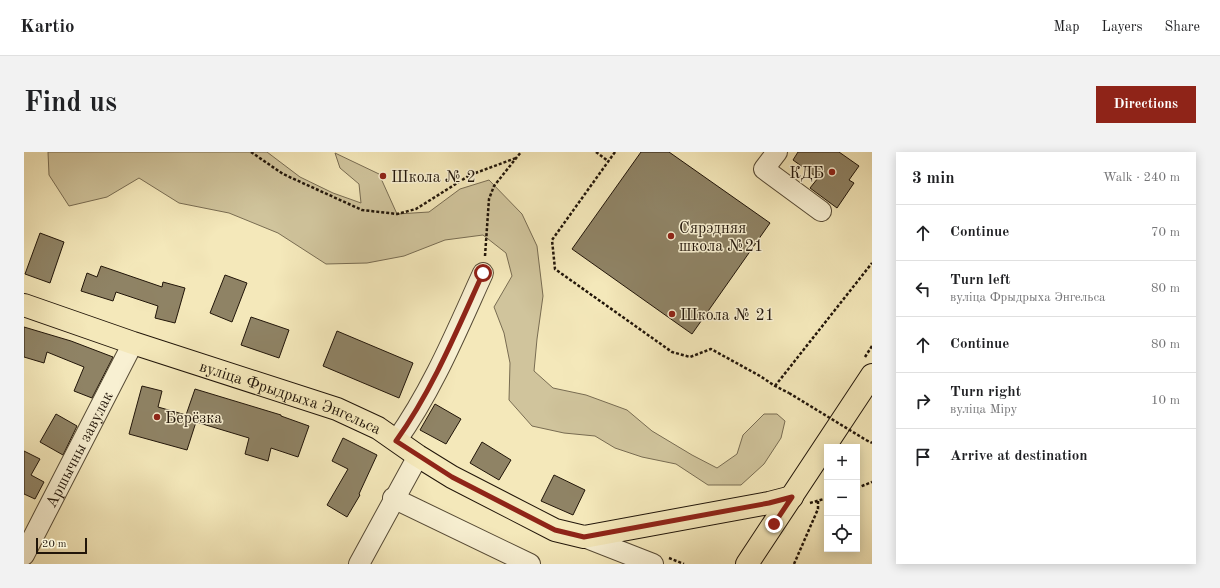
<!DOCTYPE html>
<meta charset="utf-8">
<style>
:root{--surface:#fff;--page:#f2f2f2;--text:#202124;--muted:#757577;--line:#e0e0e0;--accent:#8f2418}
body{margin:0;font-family:"Old Standard TT",serif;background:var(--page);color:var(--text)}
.controls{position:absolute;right:12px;bottom:12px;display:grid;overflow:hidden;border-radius:0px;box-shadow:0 2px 10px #0003}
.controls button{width:36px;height:36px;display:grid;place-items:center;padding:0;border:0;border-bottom:1px solid var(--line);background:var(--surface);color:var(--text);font:20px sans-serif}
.scale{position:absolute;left:12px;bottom:10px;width:51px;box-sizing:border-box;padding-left:4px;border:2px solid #211509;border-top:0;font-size:11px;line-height:14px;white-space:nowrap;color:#211509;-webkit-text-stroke:3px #f8f0d2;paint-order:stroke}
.stop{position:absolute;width:12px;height:12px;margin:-9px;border:3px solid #8f2418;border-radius:50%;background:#fff}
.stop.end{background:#8f2418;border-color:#fff;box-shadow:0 1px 4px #0008}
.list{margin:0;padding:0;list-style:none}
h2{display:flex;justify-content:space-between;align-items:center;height:52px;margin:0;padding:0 16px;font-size:17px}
h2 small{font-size:13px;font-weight:400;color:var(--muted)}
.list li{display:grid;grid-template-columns:26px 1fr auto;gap:12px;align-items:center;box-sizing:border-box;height:56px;padding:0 16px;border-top:1px solid var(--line)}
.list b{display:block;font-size:15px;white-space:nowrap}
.list p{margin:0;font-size:13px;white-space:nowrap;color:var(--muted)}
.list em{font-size:13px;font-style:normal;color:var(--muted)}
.icon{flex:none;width:22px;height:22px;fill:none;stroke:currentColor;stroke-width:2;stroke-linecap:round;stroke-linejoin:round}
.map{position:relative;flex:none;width:848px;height:412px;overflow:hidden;border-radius:0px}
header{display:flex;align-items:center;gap:24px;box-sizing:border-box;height:56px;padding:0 20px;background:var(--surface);border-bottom:1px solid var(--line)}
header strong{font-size:19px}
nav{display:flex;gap:22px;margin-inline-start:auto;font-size:14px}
.intro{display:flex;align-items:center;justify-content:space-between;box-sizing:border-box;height:96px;padding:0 24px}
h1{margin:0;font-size:28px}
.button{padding:10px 18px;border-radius:0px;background:var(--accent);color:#fff;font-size:14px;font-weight:700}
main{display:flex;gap:24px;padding:0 24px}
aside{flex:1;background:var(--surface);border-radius:0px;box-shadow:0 2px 10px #0003}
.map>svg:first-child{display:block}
.green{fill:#d0c49c;stroke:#786c52}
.building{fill:#8f8365;stroke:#211509}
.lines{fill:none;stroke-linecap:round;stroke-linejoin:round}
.minor-casing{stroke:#564a35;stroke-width:22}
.major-casing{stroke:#211509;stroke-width:24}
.path{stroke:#211509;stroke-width:2.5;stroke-dasharray:3 2;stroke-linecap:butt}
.minor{stroke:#f8f0d2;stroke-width:20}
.major{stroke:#f4e8ba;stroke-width:22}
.path-bridge{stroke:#211509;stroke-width:2.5;stroke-dasharray:3 2;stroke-linecap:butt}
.route{stroke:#8f2418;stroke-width:5}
.poi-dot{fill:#8f2418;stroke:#f8f0d2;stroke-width:1.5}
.labels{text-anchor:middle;stroke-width:3;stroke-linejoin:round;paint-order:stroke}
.poi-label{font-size:16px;fill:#211509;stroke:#f8f0d2;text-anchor:start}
.street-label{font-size:16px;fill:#211509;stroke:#f8f0d2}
</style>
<header>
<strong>Kartio</strong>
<nav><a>Map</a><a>Layers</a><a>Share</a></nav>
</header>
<div class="intro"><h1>Find us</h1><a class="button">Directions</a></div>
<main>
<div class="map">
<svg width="848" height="412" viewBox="0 0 848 412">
<rect width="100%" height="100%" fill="#f4e8ba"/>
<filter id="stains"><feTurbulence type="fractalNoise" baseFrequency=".005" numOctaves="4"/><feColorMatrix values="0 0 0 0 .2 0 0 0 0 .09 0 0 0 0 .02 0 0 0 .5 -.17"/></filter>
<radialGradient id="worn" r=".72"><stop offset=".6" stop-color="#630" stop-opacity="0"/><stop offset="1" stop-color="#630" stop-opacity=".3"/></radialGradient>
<path class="green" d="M 24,0 L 243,0 L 276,25 L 309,41 L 337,51 L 335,32 L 316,16 L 311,1 L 355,22 L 373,62 L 405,60 L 436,37 L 465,28 L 498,62 L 513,94 L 519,144 L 513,187 L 510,219 L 529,236 L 562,243 L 603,258 L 628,279 L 668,303 L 693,316 L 713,302 L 719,283 L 740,262 L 753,262 L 761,269 L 757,286 L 740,312 L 717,333 L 684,333 L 652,312 L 618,305 L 591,296 L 571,284 L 540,281 L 508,274 L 485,248 L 486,211 L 480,181 L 470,155 L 488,124 L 482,101 L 459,83 L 421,88 L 380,104 L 343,111 L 302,112 L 254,81 L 205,61 L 155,51 L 115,26 L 83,45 L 45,54 L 25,23 Z"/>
<path class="building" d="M 617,0 L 645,0 L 746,71 L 668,182 L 548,97 Z
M 774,0 L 815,0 L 835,14 L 825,28 L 830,31 L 813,56 L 786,36 L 794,26 L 769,8 Z
M 16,81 L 40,90 L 26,131 L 1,122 Z
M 77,114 L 138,135 L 139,130 L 161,136 L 151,171 L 131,166 L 134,154 L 92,140 L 89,149 L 57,139 L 63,121 L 73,125 Z
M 201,123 L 223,131 L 208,170 L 186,161 Z
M 227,165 L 265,178 L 255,206 L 217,193 Z
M 0,175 L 47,189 L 89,205 L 68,246 L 50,239 L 60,215 L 23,200 L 20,211 L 0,205 Z
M 313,179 L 389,211 L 375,246 L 299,214 Z
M 118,234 L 138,239 L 134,255 L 162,263 L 171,237 L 257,263 L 257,264 L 285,274 L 274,305 L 247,296 L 244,309 L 221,302 L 225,286 L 172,270 L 163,298 L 105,282 Z
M 411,252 L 437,267 L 422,292 L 396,278 Z
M 32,262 L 53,274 L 39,303 L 16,290 Z
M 319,286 L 353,303 L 335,342 L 336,343 L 323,365 L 303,353 L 324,317 L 308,309 Z
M 458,290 L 487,308 L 475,328 L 446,311 Z
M 0,299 L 16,307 L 7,323 L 20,330 L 11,347 L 0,342 Z
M 530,323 L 561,338 L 549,363 L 517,349 Z"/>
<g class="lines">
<defs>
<g id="minor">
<path d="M 753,0 L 740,17 L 797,59"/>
<path d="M 372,289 C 409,237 433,178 459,121"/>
<path d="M 369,346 L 506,412"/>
<path d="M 560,385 L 629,412"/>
<path id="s1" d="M 0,403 L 109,191"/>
<path d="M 335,412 L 394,304"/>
</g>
<g id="major">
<path id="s2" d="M 0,153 L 109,191 L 313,257 L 354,276 L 394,304 L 428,325 L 531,378 L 560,385 L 745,351 L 768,345"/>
<path d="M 723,412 L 848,223"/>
</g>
</defs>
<use href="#minor" class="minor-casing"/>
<use href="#major" class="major-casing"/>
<path class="path" d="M 227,0 L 259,22 L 338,58 L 373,62 L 392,57 L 446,23 L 492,6
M 572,0 L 584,9
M 591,0 L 528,88 L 531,117 L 648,200 L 666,205 L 687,197 L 736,224 L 751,234 L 765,241
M 461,104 L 465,47 L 470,34 L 497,0
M 841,205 L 848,194
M 751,234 L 848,111
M 842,288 L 848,291
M 833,336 L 848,330
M 786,351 L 803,346
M 645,406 L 660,412
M 770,412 L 794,357 L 794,349"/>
<use href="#minor" class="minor"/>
<use href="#major" class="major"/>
<path class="path-bridge" d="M 765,241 L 842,288"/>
</g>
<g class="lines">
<path class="route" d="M 459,121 C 433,178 409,237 372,289 L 428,325 L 531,378 L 560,385 L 745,351 L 768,345 L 750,372"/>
</g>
<g class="poi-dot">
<circle cx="808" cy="20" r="4"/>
<circle cx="359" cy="24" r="4"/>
<circle cx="647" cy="84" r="4"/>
<circle cx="648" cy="162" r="4"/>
<circle cx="133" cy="265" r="4"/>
</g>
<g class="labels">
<g class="poi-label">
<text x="800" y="26" text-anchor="end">КДБ</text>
<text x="367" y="30">Школа № 2</text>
<text x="655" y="81">Сярэдняя<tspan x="655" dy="18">школа №21</tspan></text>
<text x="656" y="168">Школа № 21</text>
<text x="141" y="271">Берёзка</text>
</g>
<g class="street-label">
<text dy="6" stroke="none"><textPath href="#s2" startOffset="282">вуліца Фрыдрыха Энгельса</textPath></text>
<text dy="6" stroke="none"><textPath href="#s1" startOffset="119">Аршычны завулак</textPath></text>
</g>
</g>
<rect width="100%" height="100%" filter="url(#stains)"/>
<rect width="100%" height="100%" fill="url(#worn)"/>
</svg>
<div class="controls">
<button>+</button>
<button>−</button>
<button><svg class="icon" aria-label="locate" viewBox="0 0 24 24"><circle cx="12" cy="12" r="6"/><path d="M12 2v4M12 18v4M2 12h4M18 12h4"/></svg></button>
</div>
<div class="scale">20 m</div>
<div class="stop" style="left:459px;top:121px"></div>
<div class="stop end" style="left:750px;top:372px"></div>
</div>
<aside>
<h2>3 min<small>Walk · 240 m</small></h2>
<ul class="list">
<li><svg class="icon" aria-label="ahead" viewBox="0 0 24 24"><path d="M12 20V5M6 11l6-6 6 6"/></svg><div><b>Continue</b></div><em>70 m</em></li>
<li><svg class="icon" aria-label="left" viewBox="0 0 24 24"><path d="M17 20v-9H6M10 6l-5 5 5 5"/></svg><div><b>Turn left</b><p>вуліца Фрыдрыха Энгельса</p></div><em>80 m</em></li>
<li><svg class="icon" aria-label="ahead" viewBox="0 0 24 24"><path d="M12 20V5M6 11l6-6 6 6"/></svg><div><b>Continue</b></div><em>80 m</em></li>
<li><svg class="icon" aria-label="right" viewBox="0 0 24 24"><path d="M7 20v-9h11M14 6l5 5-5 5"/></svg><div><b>Turn right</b><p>вуліца Міру</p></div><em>10 m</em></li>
<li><svg class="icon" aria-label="arrive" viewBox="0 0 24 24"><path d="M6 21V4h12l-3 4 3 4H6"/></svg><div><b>Arrive at destination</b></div></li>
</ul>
</aside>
</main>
